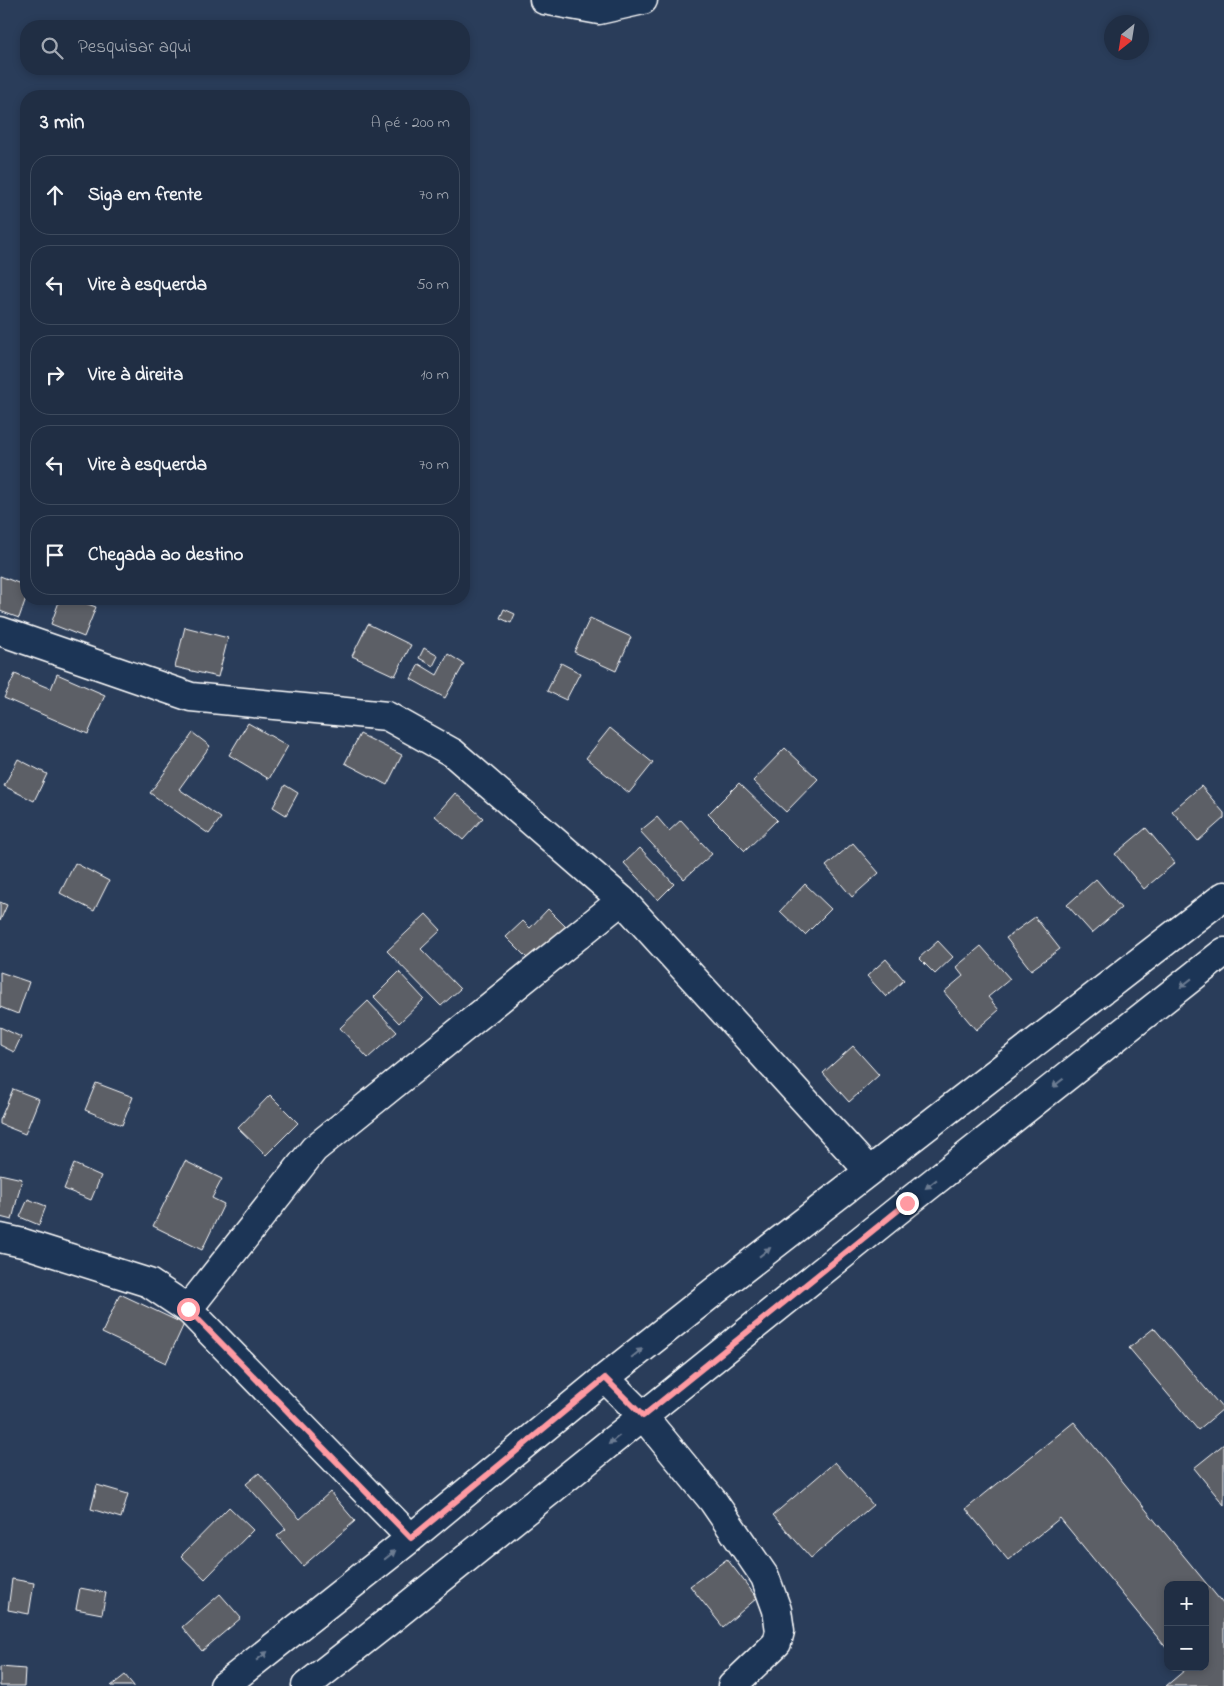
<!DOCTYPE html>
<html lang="pt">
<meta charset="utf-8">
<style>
:root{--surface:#202e44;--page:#2d3a4f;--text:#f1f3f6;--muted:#a2a8b2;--line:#3d4a5d}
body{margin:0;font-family:"Indie Flower",sans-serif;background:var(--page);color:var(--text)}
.controls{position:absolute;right:15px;bottom:15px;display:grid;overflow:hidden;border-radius:10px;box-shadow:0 2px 8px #0003}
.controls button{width:45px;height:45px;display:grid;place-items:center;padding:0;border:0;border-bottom:1px solid var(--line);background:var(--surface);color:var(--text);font:25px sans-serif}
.compass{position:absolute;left:1104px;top:15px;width:45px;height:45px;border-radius:50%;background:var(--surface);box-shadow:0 2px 8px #0003;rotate:210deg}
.stop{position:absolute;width:15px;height:15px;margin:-11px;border:4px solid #ff9aa2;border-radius:50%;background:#fff}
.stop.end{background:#ff9aa2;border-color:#fff;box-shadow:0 1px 5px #0008}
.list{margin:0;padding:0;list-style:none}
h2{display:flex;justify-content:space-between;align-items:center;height:65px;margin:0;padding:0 20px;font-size:21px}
h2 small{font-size:16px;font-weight:400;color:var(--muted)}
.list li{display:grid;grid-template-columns:32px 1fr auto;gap:15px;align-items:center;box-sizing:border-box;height:80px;margin:0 10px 10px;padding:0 10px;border:1px solid var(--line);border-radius:20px}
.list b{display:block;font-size:19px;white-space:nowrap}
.list em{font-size:16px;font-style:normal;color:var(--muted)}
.icon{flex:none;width:28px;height:28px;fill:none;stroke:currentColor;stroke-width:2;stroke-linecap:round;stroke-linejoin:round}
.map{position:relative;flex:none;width:1224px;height:1686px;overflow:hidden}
.search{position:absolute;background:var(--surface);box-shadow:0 2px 8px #0003;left:20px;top:20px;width:450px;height:55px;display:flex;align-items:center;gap:12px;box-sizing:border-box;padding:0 18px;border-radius:20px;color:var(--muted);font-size:19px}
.panel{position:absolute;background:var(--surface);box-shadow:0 2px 8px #0003;left:20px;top:90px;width:450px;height:515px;border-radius:20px}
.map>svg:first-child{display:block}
.building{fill:#5c5e66;stroke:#fff}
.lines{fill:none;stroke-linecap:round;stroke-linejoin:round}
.minor-casing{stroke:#fff;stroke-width:31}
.minor{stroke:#1d3557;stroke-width:28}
.oneway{fill:#6c7c92}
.route{stroke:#ff9aa2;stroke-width:6}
</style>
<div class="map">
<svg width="1224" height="1686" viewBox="0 0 1224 1686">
<rect width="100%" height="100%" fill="#2a3d5a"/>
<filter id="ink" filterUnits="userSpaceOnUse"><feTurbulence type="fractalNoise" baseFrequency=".02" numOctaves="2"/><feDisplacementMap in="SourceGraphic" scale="10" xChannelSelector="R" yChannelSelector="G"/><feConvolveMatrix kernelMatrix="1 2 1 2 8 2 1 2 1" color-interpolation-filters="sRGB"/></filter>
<g filter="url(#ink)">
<path class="building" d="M 0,576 L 26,586 L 26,598 L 19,618 L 0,611 Z
M 60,599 L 74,599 L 96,607 L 84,637 L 51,624 Z
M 504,609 L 515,614 L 511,623 L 500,618 Z
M 590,618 L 631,637 L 616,671 L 574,652 Z
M 368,624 L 411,645 L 395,676 L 352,656 Z
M 185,627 L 228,638 L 218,677 L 175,667 Z
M 424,648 L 438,656 L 433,666 L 419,658 Z
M 448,654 L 464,664 L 445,698 L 411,679 L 419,664 L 437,675 Z
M 561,663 L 580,673 L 566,700 L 547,691 Z
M 15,674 L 51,689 L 57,674 L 105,695 L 88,734 L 4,698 Z
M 248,723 L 288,746 L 269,779 L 229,755 Z
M 610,728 L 653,763 L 629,793 L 586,758 Z
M 193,733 L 210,746 L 179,789 L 221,818 L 209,834 L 150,793 Z
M 360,734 L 402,755 L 387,785 L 345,763 Z
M 785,748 L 818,779 L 786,812 L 753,781 Z
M 18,759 L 47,774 L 34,801 L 4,786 Z
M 739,783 L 777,820 L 745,851 L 708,814 Z
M 285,785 L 298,793 L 286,815 L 273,807 Z
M 1201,786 L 1224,813 L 1224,818 L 1198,841 L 1172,811 Z
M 455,793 L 483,818 L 463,840 L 435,816 Z
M 657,817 L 669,831 L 681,820 L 712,854 L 684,879 L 640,831 Z
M 1146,828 L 1175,863 L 1144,889 L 1115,854 Z
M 853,843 L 879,873 L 852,897 L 826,866 Z
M 640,848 L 674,884 L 658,900 L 624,863 Z
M 75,863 L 109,881 L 94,911 L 60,893 Z
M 1096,879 L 1121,908 L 1092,933 L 1067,905 Z
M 805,884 L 831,909 L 805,935 L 780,911 Z
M 0,902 L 7,905 L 0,921 Z
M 548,909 L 566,927 L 531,962 L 506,937 L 523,921 L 530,928 Z
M 426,914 L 441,930 L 421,949 L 460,989 L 441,1006 L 387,951 Z
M 1035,917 L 1060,949 L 1031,970 L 1006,938 Z
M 938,941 L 953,957 L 935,974 L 919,958 Z
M 981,946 L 1010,979 L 988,997 L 999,1010 L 976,1030 L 944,992 L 963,976 L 956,967 Z
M 886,959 L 904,980 L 886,997 L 867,976 Z
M 0,972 L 29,982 L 18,1014 L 0,1007 Z
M 399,972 L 424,999 L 399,1023 L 374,997 Z
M 368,1001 L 397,1032 L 368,1058 L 340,1028 Z
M 0,1027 L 21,1037 L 14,1052 L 0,1045 Z
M 853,1046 L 879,1075 L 849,1102 L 823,1073 Z
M 96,1083 L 133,1097 L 122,1125 L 85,1110 Z
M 13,1089 L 39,1099 L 25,1134 L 0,1124 L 0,1120 Z
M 270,1095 L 298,1123 L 266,1155 L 238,1128 Z
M 185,1161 L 222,1179 L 212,1198 L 224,1204 L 202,1250 L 153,1226 Z
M 74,1164 L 101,1176 L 91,1200 L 64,1189 Z
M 0,1174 L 22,1179 L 12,1220 L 0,1217 Z
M 28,1199 L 46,1206 L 39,1225 L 20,1217 Z
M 120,1294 L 184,1324 L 166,1363 L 102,1333 Z
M 1154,1328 L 1223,1409 L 1198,1430 L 1129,1348 Z
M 1074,1422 L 1224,1605 L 1224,1686 L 1166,1686 L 1185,1670 L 1182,1667 L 1205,1667 L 1205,1585 L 1168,1585 L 1168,1650 L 1060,1518 L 1008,1560 L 966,1509 Z
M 1224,1444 L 1224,1505 L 1194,1468 Z
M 835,1462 L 873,1505 L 811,1558 L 773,1515 Z
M 259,1473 L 300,1519 L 330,1492 L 355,1521 L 303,1566 L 277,1536 L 286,1529 L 246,1484 Z
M 97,1485 L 128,1494 L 121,1518 L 91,1509 Z
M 229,1507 L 253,1530 L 205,1579 L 181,1556 Z
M 727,1559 L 757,1598 L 723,1627 L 690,1586 Z
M 12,1579 L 34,1583 L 29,1614 L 8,1610 Z
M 80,1588 L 106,1593 L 102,1614 L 76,1609 Z
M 220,1594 L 241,1618 L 202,1651 L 182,1627 Z
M 0,1667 L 25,1669 L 24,1686 L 0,1686 Z
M 125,1675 L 134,1686 L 111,1686 Z"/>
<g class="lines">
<defs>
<path id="minor" d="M 544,0 L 599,10 L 643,0
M 0,631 L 191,697 L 387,716 L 453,753 L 622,900 L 869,1171
M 0,1238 L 23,1243 L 149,1283 L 188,1309 L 411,1538
M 188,1309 L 314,1149 L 622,900
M 605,1378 L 643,1416 L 713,1501 L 765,1577 L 777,1610 L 780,1631 L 777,1643 L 732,1686
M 224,1686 L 411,1538 L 605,1378 L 716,1290 L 1224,896
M 306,1686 L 385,1624 L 907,1203 L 1224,952"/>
</defs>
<use href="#minor" class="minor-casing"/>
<use href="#minor" class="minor"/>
</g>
<defs><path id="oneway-solid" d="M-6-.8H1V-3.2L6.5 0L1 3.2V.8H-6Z" transform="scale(1.25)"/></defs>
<g class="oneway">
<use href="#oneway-solid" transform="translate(1186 983) rotate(142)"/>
<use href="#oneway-solid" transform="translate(1058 1083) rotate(142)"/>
<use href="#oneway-solid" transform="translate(931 1184) rotate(142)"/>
<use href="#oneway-solid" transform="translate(765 1252) rotate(-38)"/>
<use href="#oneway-solid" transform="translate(637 1353) rotate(-39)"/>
<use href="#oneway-solid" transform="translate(614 1440) rotate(141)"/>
<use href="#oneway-solid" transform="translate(390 1555) rotate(-38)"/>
<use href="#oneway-solid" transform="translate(262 1656) rotate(-38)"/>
</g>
</g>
<g class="lines" filter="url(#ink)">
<path class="route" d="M 188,1309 L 411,1538 L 605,1378 L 643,1416 L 907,1203"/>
</g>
</svg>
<div class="controls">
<button>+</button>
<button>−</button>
</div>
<svg class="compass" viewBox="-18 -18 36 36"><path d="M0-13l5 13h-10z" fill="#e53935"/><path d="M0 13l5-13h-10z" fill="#a2a8b2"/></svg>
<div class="stop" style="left:188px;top:1309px"></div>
<div class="stop end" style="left:907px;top:1203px"></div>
<div class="search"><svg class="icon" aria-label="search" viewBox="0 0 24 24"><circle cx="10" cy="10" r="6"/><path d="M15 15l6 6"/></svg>Pesquisar aqui</div>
<section class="panel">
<h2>3 min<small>A pé · 200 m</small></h2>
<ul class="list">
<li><svg class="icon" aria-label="ahead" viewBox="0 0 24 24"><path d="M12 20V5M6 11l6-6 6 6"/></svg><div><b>Siga em frente</b></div><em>70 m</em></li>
<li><svg class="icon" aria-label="left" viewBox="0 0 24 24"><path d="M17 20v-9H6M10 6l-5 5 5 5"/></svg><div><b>Vire à esquerda</b></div><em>50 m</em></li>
<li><svg class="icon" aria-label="right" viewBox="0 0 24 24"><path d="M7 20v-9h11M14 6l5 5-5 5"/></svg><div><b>Vire à direita</b></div><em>10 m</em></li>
<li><svg class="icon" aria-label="left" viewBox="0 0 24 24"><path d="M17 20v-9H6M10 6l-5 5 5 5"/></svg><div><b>Vire à esquerda</b></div><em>70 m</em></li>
<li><svg class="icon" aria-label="arrive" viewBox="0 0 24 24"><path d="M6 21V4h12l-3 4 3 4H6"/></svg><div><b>Chegada ao destino</b></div></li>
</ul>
</section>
</div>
